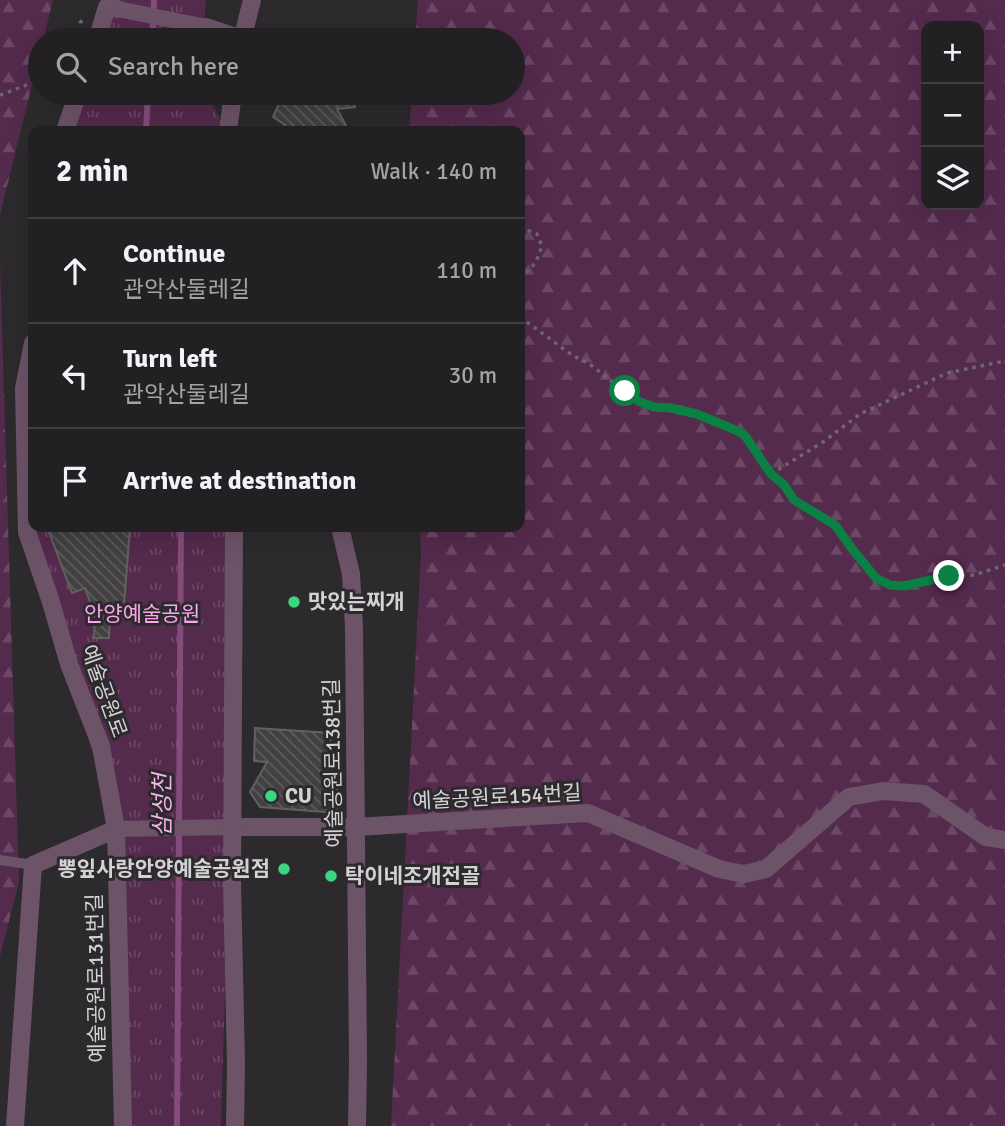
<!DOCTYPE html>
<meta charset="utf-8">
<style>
:root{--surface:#222022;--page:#2a282a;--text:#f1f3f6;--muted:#a2a3a5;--line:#3f3e40}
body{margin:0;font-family:Signika,"Noto Sans KR",sans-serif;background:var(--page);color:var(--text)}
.controls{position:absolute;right:21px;top:21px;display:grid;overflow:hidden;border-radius:14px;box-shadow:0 7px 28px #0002}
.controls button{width:63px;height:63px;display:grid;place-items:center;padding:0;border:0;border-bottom:2px solid var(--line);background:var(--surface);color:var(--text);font:35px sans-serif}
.stop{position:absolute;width:21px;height:21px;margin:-16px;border:5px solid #0b8043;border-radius:50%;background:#fff}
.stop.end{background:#0b8043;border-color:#fff;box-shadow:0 2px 7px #0008}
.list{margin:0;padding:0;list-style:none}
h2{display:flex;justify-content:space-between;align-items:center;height:91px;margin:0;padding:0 28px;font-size:30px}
h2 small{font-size:23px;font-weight:400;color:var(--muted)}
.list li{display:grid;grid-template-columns:46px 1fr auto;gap:21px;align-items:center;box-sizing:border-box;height:105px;padding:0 28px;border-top:2px solid var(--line)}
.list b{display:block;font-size:26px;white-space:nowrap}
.list p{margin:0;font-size:23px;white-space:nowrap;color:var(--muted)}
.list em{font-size:23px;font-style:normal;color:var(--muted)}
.icon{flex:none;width:38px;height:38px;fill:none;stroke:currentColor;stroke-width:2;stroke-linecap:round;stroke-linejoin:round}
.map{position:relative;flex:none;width:1005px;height:1126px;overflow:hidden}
.search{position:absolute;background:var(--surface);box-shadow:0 7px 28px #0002;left:28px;top:28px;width:497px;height:77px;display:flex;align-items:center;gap:18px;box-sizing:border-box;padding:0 24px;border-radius:38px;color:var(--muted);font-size:26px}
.panel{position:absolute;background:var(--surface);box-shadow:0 7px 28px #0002;left:28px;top:126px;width:497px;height:406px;border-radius:14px}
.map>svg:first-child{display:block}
.forest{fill:url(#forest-firs);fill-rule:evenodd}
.park{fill:url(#park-tufts)}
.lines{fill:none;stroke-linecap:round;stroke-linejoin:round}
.stream{stroke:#854b7b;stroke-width:6}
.building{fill:url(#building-back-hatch);stroke:#636062;stroke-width:2}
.path{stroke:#6b696b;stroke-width:3.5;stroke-dasharray:3.5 5;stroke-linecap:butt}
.service{stroke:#6d5368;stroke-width:10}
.pedestrian{stroke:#6d5368;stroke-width:16}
.minor{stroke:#6d5368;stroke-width:18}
.tertiary{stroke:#6d5368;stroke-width:18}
.route{stroke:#0b8043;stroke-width:9}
.poi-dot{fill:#3bd77e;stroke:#2d2a2d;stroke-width:2.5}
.labels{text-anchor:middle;stroke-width:6;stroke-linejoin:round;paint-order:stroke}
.poi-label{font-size:21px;font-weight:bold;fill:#d3d1d3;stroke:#2d2a2d;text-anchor:start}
.park-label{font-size:21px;fill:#faa5eb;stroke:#2d2a2d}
.street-label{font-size:21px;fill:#d3d1d3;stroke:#2d2a2d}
.water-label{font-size:23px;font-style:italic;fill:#f7b2ea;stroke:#2d2a2d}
</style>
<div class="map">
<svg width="1005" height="1126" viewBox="0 0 1005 1126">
<defs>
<pattern id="forest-firs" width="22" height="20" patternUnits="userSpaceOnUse" patternTransform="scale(1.75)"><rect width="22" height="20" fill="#542a4d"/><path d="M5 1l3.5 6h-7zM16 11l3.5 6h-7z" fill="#6c4866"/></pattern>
<pattern id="park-tufts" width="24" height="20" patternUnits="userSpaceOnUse" patternTransform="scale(1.75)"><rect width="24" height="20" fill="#542a4d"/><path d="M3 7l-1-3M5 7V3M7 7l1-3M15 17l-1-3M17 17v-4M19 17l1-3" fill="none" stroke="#6c4866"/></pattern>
<pattern id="building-back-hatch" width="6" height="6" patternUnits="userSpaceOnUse" patternTransform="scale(1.75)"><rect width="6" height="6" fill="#434042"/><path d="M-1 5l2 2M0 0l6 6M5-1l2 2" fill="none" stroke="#5d5b5c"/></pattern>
</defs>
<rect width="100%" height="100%" fill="#2d2a2d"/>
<path class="forest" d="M 0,0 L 53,0 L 43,40 L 40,40 L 40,52 L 0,215 Z
M 418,0 L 1005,0 L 1005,1126 L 391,1126 L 421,554 L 420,527 L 520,527 L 520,131 L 409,131 L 412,93 L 513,93 L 513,40 L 415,40 ZM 926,26 L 979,26 L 979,205 L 926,205 Z
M 0,264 L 19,882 L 0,956 Z"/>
<path class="park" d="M 106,0 L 206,0 L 203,40 L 93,40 Z
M 75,93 L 207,93 L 222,123 L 221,131 L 63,131 Z
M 33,331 L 33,527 L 226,527 L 230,826 L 221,1126 L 121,1126 L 114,829 L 49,599 L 25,531 L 22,387 Z"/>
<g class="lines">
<path class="stream" d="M 152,40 L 154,0
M 146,131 L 148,93
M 177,1126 L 181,527"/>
</g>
<path class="building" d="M 284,93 L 353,93 L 355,107 L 337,109 L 349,131 L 281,131 L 285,125 L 273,117 Z
M 47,527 L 130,527 L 123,618 L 110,616 L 109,638 L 94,638 L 95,616 L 85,588 L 72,593 Z
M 255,728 L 331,733 L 327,777 L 337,777 L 337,813 L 260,807 L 250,792 L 267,762 L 254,761 Z"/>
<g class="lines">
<path class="path" d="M 77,40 L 80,23 L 83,19
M 0,95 L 40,80
M 520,227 L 537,234 L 542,246 L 536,262 L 520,280
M 520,317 L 572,355 L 591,365 L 615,384 L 630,393 L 640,402 L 654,407 L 671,408 L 697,414 L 740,432 L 746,437 L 771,474 L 784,485 L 794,500 L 835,525 L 853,550 L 876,578 L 890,585 L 904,586 L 949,576 L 974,575 L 1005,565
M 771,474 L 823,442 L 860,414 L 947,373 L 1005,361"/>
<path class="service" d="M 0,860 L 33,865"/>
<path class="pedestrian" d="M 118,9 L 206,27
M 116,829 L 232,827"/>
<path class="minor" d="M 206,27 L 242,39
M 97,40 L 107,7 L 118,9
M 65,131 L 78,93
M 33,343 L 24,388 L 27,532 L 50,599 L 69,664 L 101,746 L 116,829 L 123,1126
M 340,527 L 351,574 L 354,627 L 358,1061 L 357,1126
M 232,827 L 356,827 L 588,813 L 719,869 L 744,874 L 766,869 L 849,797 L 883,791 L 924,794 L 986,837 L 1005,840
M 15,1126 L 33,865 L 116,829"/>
<path class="tertiary" d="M 242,40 L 252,0
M 228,131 L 233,93
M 234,527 L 232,882 L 236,1064 L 235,1126"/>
</g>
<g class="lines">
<path class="route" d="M 625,391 L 640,402 L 654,407 L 671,408 L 697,414 L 740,432 L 746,437 L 771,474 L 784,485 L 794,500 L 835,525 L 853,550 L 876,578 L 890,585 L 904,586 L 949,576"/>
</g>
<g class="poi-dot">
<circle cx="294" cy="602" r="7"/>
<circle cx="271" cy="796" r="7"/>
<circle cx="284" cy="869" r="7"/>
<circle cx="331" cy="876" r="7"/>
</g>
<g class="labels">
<g class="poi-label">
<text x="308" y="609">맛있는찌개</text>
<text x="285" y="803">CU</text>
<text x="270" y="876" text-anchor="end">뽕잎사랑안양예술공원점</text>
<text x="345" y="883">탁이네조개전골</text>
</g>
<g class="park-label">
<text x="142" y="621">안양예술공원</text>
</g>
<g class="street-label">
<text transform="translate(104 691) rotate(70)" y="7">예술공원로</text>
<text transform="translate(333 763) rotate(-91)" y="7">예술공원로138번길</text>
<text transform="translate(497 797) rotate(-3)" y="7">예술공원로154번길</text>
<text transform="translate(96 978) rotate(-91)" y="7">예술공원로131번길</text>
</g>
<g class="water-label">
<text transform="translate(162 805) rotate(-90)" y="8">삼성천</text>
</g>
</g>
</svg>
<div class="controls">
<button>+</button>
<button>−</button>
<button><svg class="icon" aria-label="layers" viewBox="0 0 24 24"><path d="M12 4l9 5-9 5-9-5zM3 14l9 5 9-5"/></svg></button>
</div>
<div class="stop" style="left:625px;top:391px"></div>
<div class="stop end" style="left:949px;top:576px"></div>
<div class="search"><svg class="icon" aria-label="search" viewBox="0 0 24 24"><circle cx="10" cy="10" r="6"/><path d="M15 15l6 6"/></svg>Search here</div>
<section class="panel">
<h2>2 min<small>Walk · 140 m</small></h2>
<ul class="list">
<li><svg class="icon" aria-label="ahead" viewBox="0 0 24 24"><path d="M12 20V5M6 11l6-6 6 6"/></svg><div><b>Continue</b><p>관악산둘레길</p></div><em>110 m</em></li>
<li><svg class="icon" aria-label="left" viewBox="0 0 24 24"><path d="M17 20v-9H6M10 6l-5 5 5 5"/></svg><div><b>Turn left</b><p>관악산둘레길</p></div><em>30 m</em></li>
<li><svg class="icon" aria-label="arrive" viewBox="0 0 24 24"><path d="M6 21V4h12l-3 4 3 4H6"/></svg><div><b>Arrive at destination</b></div></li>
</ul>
</section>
</div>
